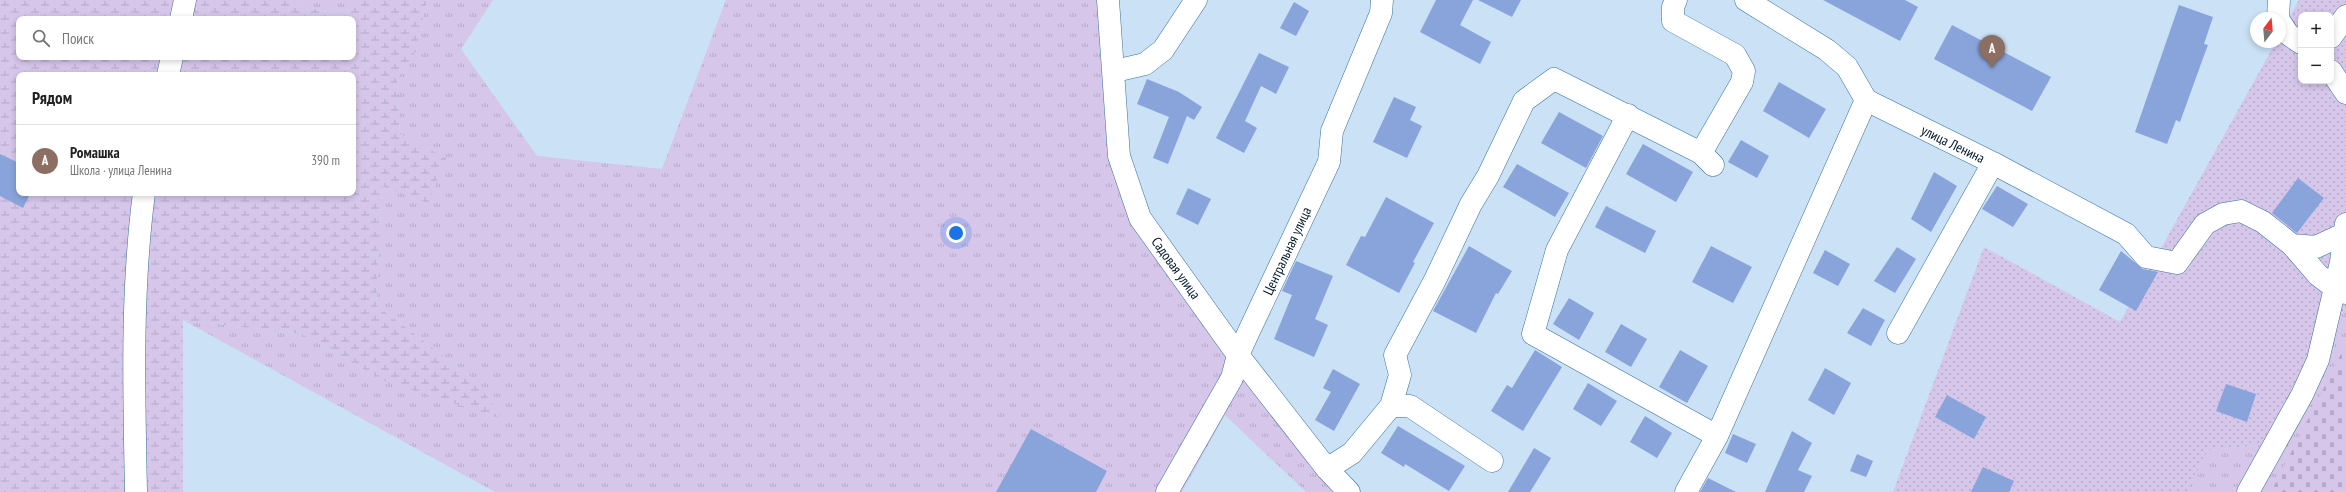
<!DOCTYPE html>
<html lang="ru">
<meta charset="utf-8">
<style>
:root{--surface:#fff;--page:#f2f2f2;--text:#222;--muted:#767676;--line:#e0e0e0;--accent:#a96e2f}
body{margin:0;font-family:"PT Sans Narrow",sans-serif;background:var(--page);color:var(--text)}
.controls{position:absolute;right:12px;top:12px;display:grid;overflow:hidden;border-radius:8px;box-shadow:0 2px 6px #0003}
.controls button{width:36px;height:36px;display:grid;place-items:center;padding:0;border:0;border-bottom:1px solid var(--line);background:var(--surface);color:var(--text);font:20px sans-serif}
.compass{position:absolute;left:2250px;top:12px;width:36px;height:36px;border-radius:50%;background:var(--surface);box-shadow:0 2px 6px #0003;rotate:16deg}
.you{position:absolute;left:956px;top:233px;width:14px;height:14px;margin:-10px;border:3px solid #fff;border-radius:50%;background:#1a73e8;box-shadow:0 0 0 6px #1a73e833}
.badge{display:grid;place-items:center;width:26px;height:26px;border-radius:50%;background:var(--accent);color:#fff;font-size:13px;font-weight:700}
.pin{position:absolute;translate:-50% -33px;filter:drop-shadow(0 1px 2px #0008)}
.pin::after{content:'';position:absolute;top:21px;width:14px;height:12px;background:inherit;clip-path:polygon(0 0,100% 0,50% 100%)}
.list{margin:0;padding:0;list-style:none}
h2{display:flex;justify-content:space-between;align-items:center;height:52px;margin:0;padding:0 16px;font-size:17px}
h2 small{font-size:13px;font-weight:400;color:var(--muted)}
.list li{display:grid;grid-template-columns:26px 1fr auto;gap:12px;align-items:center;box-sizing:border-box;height:72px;padding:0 16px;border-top:1px solid var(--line)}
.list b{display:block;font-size:15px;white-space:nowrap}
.list p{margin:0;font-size:13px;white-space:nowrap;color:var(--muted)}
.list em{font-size:13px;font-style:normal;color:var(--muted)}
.icon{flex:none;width:22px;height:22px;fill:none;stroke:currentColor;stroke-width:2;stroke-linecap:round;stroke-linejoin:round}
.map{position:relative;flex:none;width:2346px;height:492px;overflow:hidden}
.search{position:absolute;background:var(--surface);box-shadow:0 2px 6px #0003;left:16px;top:16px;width:340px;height:44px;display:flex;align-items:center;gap:10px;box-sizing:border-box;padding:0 14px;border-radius:8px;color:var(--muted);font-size:15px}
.panel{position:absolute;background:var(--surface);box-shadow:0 2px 6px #0003;left:16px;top:72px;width:340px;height:124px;border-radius:8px}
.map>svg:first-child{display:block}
.grass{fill:url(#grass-tufts)}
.wetland{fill:url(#wetland-marsh);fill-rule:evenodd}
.cemetery{fill:url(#cemetery-stones)}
.park{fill:url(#park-dots);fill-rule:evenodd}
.building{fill:#89a4db}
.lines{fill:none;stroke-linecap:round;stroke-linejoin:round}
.minor-casing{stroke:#37729f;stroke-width:23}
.major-casing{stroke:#37729f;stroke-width:23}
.minor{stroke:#fff;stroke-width:22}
.major{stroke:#fff;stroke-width:22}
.labels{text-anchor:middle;stroke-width:3;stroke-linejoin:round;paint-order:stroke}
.street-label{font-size:14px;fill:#011729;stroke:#fff}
</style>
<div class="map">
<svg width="2346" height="492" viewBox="0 0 2346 492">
<defs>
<pattern id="grass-tufts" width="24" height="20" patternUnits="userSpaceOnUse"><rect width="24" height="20" fill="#d5c6ea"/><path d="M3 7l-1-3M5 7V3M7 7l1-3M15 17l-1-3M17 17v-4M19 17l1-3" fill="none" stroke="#b5a9c9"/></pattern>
<pattern id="wetland-marsh" width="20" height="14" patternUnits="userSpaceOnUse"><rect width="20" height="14" fill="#d5c6ea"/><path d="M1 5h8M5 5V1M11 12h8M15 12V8" fill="none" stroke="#b5a9c9"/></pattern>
<pattern id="cemetery-stones" width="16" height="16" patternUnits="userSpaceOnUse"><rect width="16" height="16" fill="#d5c6ea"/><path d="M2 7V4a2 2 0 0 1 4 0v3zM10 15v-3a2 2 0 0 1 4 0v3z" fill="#b5a9c9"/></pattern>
<pattern id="park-dots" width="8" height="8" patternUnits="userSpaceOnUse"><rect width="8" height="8" fill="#d5c6ea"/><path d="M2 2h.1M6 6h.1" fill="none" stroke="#b5a9c9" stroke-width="1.8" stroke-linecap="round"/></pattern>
</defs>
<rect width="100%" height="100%" fill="#cae1f6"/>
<path class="grass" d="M 299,0 L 352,0 L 344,16 L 298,5 Z
M 427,0 L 493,0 L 461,49 L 537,156 L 662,169 L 726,0 L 1097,0 L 1104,26 L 1109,150 L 1113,176 L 1134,220 L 1339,492 L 1306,492 L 1225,415 L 1182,492 L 495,492 L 183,320 L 302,334 L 386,382 L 475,380 L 376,305 L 382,185 L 445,158 L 400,134 L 397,79 L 416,51 Z
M 2346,307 L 2346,492 L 2187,492 L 2208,450 L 2268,444 Z"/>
<path class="wetland" d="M 0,0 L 299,0 L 298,5 L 344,16 L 352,0 L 427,0 L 416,51 L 397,79 L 400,134 L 446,158 L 428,203 L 382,186 L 376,305 L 475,380 L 502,418 L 386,382 L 302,334 L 183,320 L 183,492 L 0,492 ZM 19,19 L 353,19 L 353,57 L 19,57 ZM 19,75 L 353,75 L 353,193 L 19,193 Z"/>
<path class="cemetery" d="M 2346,344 L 2346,492 L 2271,492 Z"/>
<path class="park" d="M 2299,0 L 2346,0 L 2346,307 L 2268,444 L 2208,450 L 2187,492 L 1893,492 L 1984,247 L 2120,322 L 2276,42 L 2280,42 L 2280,35 ZM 2301,15 L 2331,15 L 2331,81 L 2301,81 Z"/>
<path class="building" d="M 1436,0 L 1473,0 L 1460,25 L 1491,42 L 1480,64 L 1420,32 Z
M 1478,0 L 1521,0 L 1512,17 Z
M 1823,0 L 1905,0 L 1918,7 L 1900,41 Z
M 1294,2 L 1309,11 L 1296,36 L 1280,28 Z
M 2179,5 L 2213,17 L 2204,44 L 2208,45 L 2202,61 L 2180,122 L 2176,120 L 2167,144 L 2135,132 Z
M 1952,25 L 2051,77 L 2032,111 L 1934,59 Z
M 1259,53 L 1289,67 L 1276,94 L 1261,86 L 1245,121 L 1257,128 L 1244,153 L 1216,138 Z
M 1147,79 L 1179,92 L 1202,107 L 1194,120 L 1187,116 L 1168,164 L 1153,158 L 1169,117 L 1137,104 Z
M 1779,82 L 1826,109 L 1809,138 L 1763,111 Z
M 1394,97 L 1416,107 L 1410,120 L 1422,126 L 1407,158 L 1373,142 Z
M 1559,112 L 1603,136 L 1586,168 L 1541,143 Z
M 1741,140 L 1769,156 L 1757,178 L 1728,162 Z
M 1643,144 L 1693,172 L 1676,202 L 1626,174 Z
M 0,154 L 19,163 L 19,193 L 29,196 L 23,208 L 0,196 Z
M 1517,164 L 1569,193 L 1555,217 L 1503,187 Z
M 1934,172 L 1957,186 L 1931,232 L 1911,219 Z
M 2298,178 L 2324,198 L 2297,233 L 2272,213 Z
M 1997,186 L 2028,204 L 2013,227 L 1982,209 Z
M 1188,188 L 1211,199 L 1198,225 L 1176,214 Z
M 1386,197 L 1434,223 L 1413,262 L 1415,263 L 1399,293 L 1346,265 L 1361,236 L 1365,237 Z
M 1606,206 L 1656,231 L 1645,253 L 1595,227 Z
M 1469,246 L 1512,271 L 1498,294 L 1496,293 L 1476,333 L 1433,311 Z
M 1711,246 L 1752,267 L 1733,303 L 1692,282 Z
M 1897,247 L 1916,259 L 1895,293 L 1874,281 Z
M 1825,250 L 1850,264 L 1838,286 L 1813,273 Z
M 2121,251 L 2143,269 L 2158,272 L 2136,311 L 2099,290 Z
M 1296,261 L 1333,276 L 1315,319 L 1328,325 L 1314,357 L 1274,339 L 1292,295 L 1282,291 Z
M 1569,298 L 1594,313 L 1579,340 L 1553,324 Z
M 1863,308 L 1885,320 L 1871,346 L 1847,333 Z
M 1621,324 L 1647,339 L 1631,367 L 1605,352 Z
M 1535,350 L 1562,367 L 1523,431 L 1491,411 L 1507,385 L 1512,388 Z
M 1680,350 L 1708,366 L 1687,403 L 1659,387 Z
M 1825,368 L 1851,383 L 1834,415 L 1808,400 Z
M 1333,369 L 1360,384 L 1334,431 L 1315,420 L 1331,392 L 1323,388 Z
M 1588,383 L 1617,401 L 1601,426 L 1573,409 Z
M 2226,384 L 2256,394 L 2247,422 L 2216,411 Z
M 1947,395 L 1986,417 L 1974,439 L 1935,417 Z
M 1645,416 L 1672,433 L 1657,458 L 1630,442 Z
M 1398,426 L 1465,466 L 1449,491 L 1405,464 L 1404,467 L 1381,453 Z
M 1031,429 L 1107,471 L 1096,492 L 996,492 Z
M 1792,431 L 1812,443 L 1798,470 L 1812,476 L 1804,492 L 1765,492 Z
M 1733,434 L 1756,444 L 1747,463 L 1725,453 Z
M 1534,448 L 1551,458 L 1530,492 L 1508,492 Z
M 1857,454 L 1873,461 L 1866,477 L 1850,471 Z
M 1983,467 L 2014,481 L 2009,492 L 1971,492 Z
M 1708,478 L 1736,492 L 1700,492 Z"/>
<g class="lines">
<defs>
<path id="minor" d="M 1108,0 L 1119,156 L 1140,218 L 1238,355 L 1327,469 L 1349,492
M 1676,0 L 1673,7 L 1673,21 L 1735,55 L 1744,71 L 1742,82 L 1701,153
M 1746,0 L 1827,50 L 1847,67 L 1866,100 L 1993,163 L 2126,234 L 2146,257 L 2177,263 L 2205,224 L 2223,214 L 2241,211 L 2263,222 L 2292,245 L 2318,275 L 2335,288 L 2346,293
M 2278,18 L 2279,0
M 2280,22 L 2288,34 L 2301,43
M 2331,37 L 2346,16
M 1115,71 L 1145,64 L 1163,50 L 1196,0
M 2331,71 L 2346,93
M 1628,115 L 1557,250 L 1533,334 L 1717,436
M 2292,245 L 2316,247 L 2346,233
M 1898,333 L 1993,163
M 1391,406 L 1410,406 L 1492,461
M 1327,469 L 1352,453 L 1391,406 L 1400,375 L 1395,355 L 1435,280 L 1471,204 L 1488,176 L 1524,101 L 1554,79 L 1701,153 L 1713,165
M 1167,492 L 1232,378 L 1238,355 L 1250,329 L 1329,162 L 1332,131 L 1381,13 L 1382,0
M 1686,492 L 1717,436 L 1866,100
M 2248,492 L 2302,395 L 2318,360 L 2341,262 L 2346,224"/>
<path id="major" d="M 181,19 L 185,0
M 168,75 L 172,57
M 136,492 C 134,392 131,292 144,193"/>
</defs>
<use href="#minor" class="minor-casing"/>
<use href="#major" class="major-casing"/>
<use href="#minor" class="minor"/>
<use href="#major" class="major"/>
</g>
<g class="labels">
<g class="street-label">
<text transform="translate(1953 144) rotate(26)" y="5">улица Ленина</text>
<text transform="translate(1287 251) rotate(-65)" y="5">Центральная улица</text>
<text transform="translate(1176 268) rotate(54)" y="5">Садовая улица</text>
</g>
</g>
</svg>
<div class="controls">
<button>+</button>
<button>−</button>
</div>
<svg class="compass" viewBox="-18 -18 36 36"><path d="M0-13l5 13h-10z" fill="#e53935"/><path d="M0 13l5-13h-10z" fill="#767676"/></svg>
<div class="you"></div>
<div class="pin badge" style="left:1992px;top:68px;background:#8d6e63">A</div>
<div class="search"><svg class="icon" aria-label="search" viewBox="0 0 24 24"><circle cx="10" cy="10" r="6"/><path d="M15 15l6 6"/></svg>Поиск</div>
<section class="panel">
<h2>Рядом<small></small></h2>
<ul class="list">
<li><span class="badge" style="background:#8d6e63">A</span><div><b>Ромашка</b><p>Школа · улица Ленина</p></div><em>390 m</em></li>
</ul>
</section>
</div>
